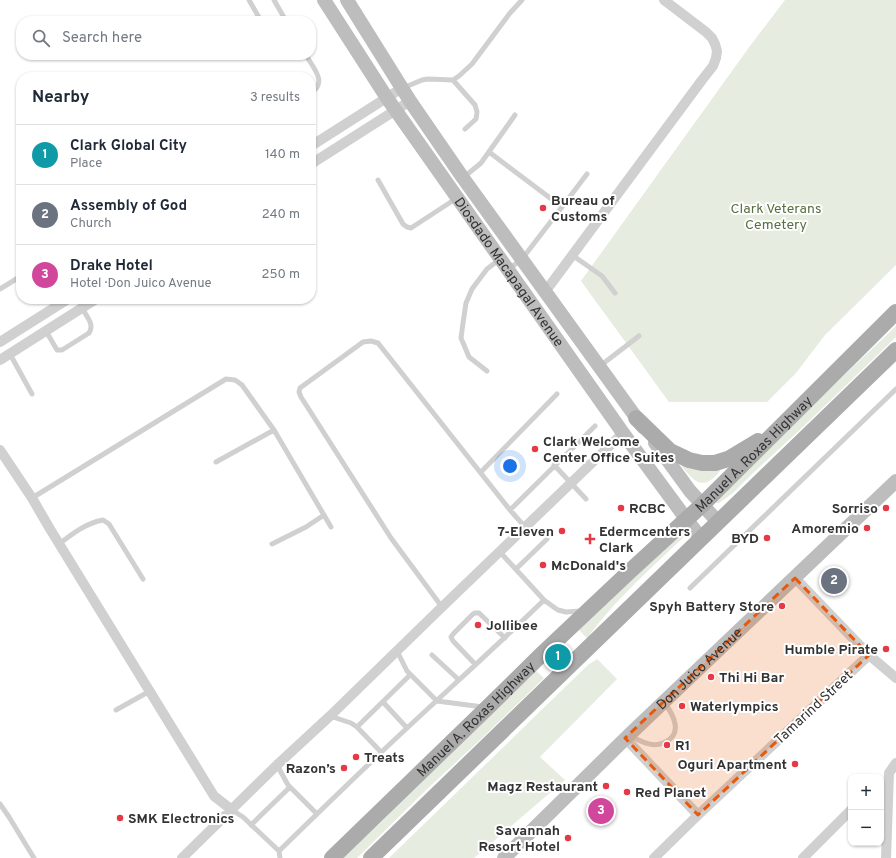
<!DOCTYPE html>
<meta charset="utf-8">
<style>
:root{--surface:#fff;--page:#f6f6f7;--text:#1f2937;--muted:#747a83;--line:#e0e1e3;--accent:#e63946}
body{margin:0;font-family:Overpass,sans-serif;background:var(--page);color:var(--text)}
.controls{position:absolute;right:12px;bottom:12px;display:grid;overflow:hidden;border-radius:8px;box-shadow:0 1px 3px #0004}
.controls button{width:36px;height:36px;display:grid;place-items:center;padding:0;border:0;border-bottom:1px solid var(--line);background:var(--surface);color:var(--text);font:20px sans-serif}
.you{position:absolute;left:510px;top:466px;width:14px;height:14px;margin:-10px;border:3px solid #fff;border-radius:50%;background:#1a73e8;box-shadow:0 0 0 6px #1a73e833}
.badge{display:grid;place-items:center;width:26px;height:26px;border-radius:50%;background:var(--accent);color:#fff;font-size:13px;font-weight:700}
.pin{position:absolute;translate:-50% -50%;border:2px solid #fff;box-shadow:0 1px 4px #0006}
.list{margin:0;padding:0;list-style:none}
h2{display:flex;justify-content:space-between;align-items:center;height:52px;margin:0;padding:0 16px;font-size:17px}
h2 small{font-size:13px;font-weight:400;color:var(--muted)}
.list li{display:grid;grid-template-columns:26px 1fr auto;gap:12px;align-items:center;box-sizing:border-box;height:60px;padding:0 16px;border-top:1px solid var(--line)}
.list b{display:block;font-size:15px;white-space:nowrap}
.list p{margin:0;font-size:13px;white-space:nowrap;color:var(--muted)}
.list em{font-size:13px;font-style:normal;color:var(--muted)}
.icon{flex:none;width:22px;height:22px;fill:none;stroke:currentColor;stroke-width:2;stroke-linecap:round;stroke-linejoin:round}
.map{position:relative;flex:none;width:896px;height:858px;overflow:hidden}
.search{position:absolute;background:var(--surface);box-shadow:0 1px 3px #0004;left:16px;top:16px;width:300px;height:44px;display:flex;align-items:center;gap:10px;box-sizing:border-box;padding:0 14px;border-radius:16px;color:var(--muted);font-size:15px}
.panel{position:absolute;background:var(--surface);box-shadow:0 1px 3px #0004;left:16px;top:72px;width:300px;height:232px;border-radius:16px}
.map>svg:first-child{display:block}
.green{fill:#e6ecdf}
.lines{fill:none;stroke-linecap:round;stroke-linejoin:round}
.lane{stroke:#d0d0d0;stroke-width:5}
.street{stroke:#d0d0d0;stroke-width:10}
.secondary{stroke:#bdbdbd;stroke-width:14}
.primary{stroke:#ababab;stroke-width:16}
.marked{fill:#e8590c;fill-opacity:0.2;stroke:#e8590c;stroke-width:3;stroke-dasharray:8 5;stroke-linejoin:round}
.poi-dot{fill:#e63946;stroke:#fff;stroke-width:1.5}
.labels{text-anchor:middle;stroke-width:4;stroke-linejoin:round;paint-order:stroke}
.poi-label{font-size:14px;font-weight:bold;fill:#333;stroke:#fff;text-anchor:start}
.park-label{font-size:14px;fill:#56703f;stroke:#fff}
.street-label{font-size:14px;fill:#333;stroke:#fff}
</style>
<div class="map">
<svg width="896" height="858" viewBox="0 0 896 858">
<rect width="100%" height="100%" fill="#fff"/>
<path class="green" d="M 785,0 L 896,0 L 896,265 L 825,335 L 796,373 L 767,402 L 669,402 L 581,281 L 750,46 Z
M 896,326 L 896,337 L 804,426 L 751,475 L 733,493 L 719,503 L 716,503 L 716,502 L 812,406 Z
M 681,464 L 720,469 L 720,471 C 703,492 694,482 681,465 Z
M 685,531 L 686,534 L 685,536 C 650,569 616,599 587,638 L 579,630 L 622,588 Z
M 597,659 L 617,679 L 540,757 L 565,780 L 474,858 L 389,858 L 588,665 Z
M 536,671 L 544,678 L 480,740 L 427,789 L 357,858 L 342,858 L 376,827 Z"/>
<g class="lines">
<path class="lane" d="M 249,0 L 261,21
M 274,0 L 286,21
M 306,55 C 313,68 328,82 311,93
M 453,80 L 475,105 L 477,112 L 476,119 L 465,129
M 403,88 L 422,80 L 428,79 L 453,80 L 459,76 L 472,64 L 510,13 L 522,0
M 489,152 L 562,207 L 587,174
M 464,177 L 481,163 L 515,115
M 378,180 L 403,224 L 407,227 L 411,228 L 457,198
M 572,255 L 602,276 L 615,293
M 509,269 L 522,259 L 562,207
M 0,289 L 21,276
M 46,331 L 57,350 L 62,350 L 89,333 C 95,324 86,316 82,308
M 10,354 L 32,394
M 600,366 L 639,336
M 487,371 L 469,357 L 461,338 L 463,323 L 466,303 L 472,289 L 487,269 L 500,259
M 216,462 L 274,430
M 554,465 L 586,499
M 481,472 L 557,394
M 32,498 L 226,379 L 235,380 L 242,385 L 274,430 L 331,527
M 510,510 L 595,426
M 59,544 C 72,534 86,523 103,520 L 109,524 L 143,579
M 272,544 L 306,527 L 324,515
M 499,551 L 544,600 L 555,608 L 558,610 L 566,612 L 581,611
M 516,569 L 547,539
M 690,588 L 896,389
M 442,607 L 391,538 L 301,397 L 299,392 L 300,388 L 363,342 L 371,341 L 378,343 L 510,510 L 525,527
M 397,651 L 407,671 L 437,701 L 483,707
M 432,655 L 459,680
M 475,664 L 453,641 L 451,637 L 454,633 L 473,614 L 475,613 L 479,613 L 505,638
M 383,702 L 407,728
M 116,710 L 150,691
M 330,716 L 351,723 L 357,727 L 381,752
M 357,727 L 410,675
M 629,735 C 643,743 657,750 670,739 C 675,735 676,730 675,724 C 674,716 669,709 664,702
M 277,765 L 288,785 L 317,814
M 0,804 L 9,817 L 34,858
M 232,810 L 243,817 L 279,851 L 280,858
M 251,825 L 290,787
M 279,851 C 321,810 363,769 406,729 C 452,686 499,644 544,600"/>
<path class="street" d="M 311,146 L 402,88
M 311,164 L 410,101
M 545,292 L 702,80 L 713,66 L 716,58 L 717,51 L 715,44 L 712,38 L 706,32 L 664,0
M 0,342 L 68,299
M 0,360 L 96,299
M 0,450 L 32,498 L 50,529 L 214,796 L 232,810
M 795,578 L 869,655 L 896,678
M 625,738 L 698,815
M 182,858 L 277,765 L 330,716 L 442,607 L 623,433
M 654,858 L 698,815 L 869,655
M 803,858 L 851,810
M 886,858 L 889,773 L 896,763"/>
<g class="secondary">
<path id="s1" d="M 324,0 L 387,98 L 623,433 L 687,520 L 701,538"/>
<path d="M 347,0 L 410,101 L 463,178 L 643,427"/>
<path d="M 655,443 L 690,491 L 718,522"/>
<path id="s2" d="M 504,858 L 629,735 L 896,481"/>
</g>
<g class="primary">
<path d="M 636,418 L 670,451 L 689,460 L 702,463 L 715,463 L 728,459 L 758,441"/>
<path id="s3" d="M 332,858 L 487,708 L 541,655 L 630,571 L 702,505 L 896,312"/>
<path d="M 371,858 L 896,350"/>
</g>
</g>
<path class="marked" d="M 795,578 L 869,655 L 698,815 L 625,738 Z"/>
<g class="poi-dot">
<circle cx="543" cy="208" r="4"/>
<circle cx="535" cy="449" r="4"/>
<circle cx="621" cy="508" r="4"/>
<circle cx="886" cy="508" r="4"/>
<circle cx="867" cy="528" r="4"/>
<circle cx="562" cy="531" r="4"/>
<circle cx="767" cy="538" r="4"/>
<path d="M588 533h4v4h4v4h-4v4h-4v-4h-4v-4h4z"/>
<circle cx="543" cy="565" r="4"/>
<circle cx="782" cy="606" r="4"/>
<circle cx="478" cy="625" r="4"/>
<circle cx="886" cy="649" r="4"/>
<circle cx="711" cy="677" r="4"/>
<circle cx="682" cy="706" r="4"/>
<circle cx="667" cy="745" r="4"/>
<circle cx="356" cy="757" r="4"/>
<circle cx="795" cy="764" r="4"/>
<circle cx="344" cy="768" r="4"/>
<circle cx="606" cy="786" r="4"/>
<circle cx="627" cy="792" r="4"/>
<circle cx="120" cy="818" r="4"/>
<circle cx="568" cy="838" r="4"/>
</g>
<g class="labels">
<g class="poi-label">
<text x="551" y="205">Bureau of<tspan x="551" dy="16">Customs</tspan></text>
<text x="543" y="446">Clark Welcome<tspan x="543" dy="16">Center Office Suites</tspan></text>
<text x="629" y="513">RCBC</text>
<text x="878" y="513" text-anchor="end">Sorriso</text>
<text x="859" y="533" text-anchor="end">Amoremio</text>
<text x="554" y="536" text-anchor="end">7-Eleven</text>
<text x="599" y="536">Edermcenters<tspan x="599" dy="16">Clark</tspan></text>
<text x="759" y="543" text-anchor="end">BYD</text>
<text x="551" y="570">McDonald's</text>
<text x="774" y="611" text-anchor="end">Spyh Battery Store</text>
<text x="486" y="630">Jollibee</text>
<text x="878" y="654" text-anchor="end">Humble Pirate</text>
<text x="719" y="682">Thi Hi Bar</text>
<text x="690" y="711">Waterlympics</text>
<text x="675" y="750">R1</text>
<text x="364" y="762">Treats</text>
<text x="787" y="769" text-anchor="end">Oguri Apartment</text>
<text x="336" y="773" text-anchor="end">Razon’s</text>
<text x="598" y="791" text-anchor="end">Magz Restaurant</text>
<text x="635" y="797">Red Planet</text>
<text x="128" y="823">SMK Electronics</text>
<text x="560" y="835" text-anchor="end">Savannah<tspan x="560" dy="16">Resort Hotel</tspan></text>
</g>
<g class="park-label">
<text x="776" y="213">Clark Veterans<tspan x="776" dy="16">Cemetery</tspan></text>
</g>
<g class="street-label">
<text dy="5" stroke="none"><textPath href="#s1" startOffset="329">Diosdado Macapagal Avenue</textPath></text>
<text dy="5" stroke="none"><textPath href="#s3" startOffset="584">Manuel A. Roxas Highway</textPath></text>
<text dy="5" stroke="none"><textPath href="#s2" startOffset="272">Don Juico Avenue</textPath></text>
<text transform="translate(813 707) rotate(-43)" y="5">Tamarind Street</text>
<text dy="5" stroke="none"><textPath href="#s3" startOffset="200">Manuel A. Roxas Highway</textPath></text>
</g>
</g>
</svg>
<div class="controls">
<button>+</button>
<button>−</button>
</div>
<div class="you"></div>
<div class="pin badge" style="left:558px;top:657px;background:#0f9aa8">1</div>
<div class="pin badge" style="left:834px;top:581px;background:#6b7280">2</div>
<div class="pin badge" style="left:601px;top:811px;background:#d1479c">3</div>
<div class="search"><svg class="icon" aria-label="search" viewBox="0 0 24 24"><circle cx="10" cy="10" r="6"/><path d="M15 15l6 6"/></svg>Search here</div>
<section class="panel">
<h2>Nearby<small>3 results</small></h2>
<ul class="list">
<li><span class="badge" style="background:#0f9aa8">1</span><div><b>Clark Global City</b><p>Place</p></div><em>140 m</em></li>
<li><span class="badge" style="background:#6b7280">2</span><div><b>Assembly of God</b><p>Church</p></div><em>240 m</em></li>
<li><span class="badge" style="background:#d1479c">3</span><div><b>Drake Hotel</b><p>Hotel · Don Juico Avenue</p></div><em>250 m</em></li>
</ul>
</section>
</div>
